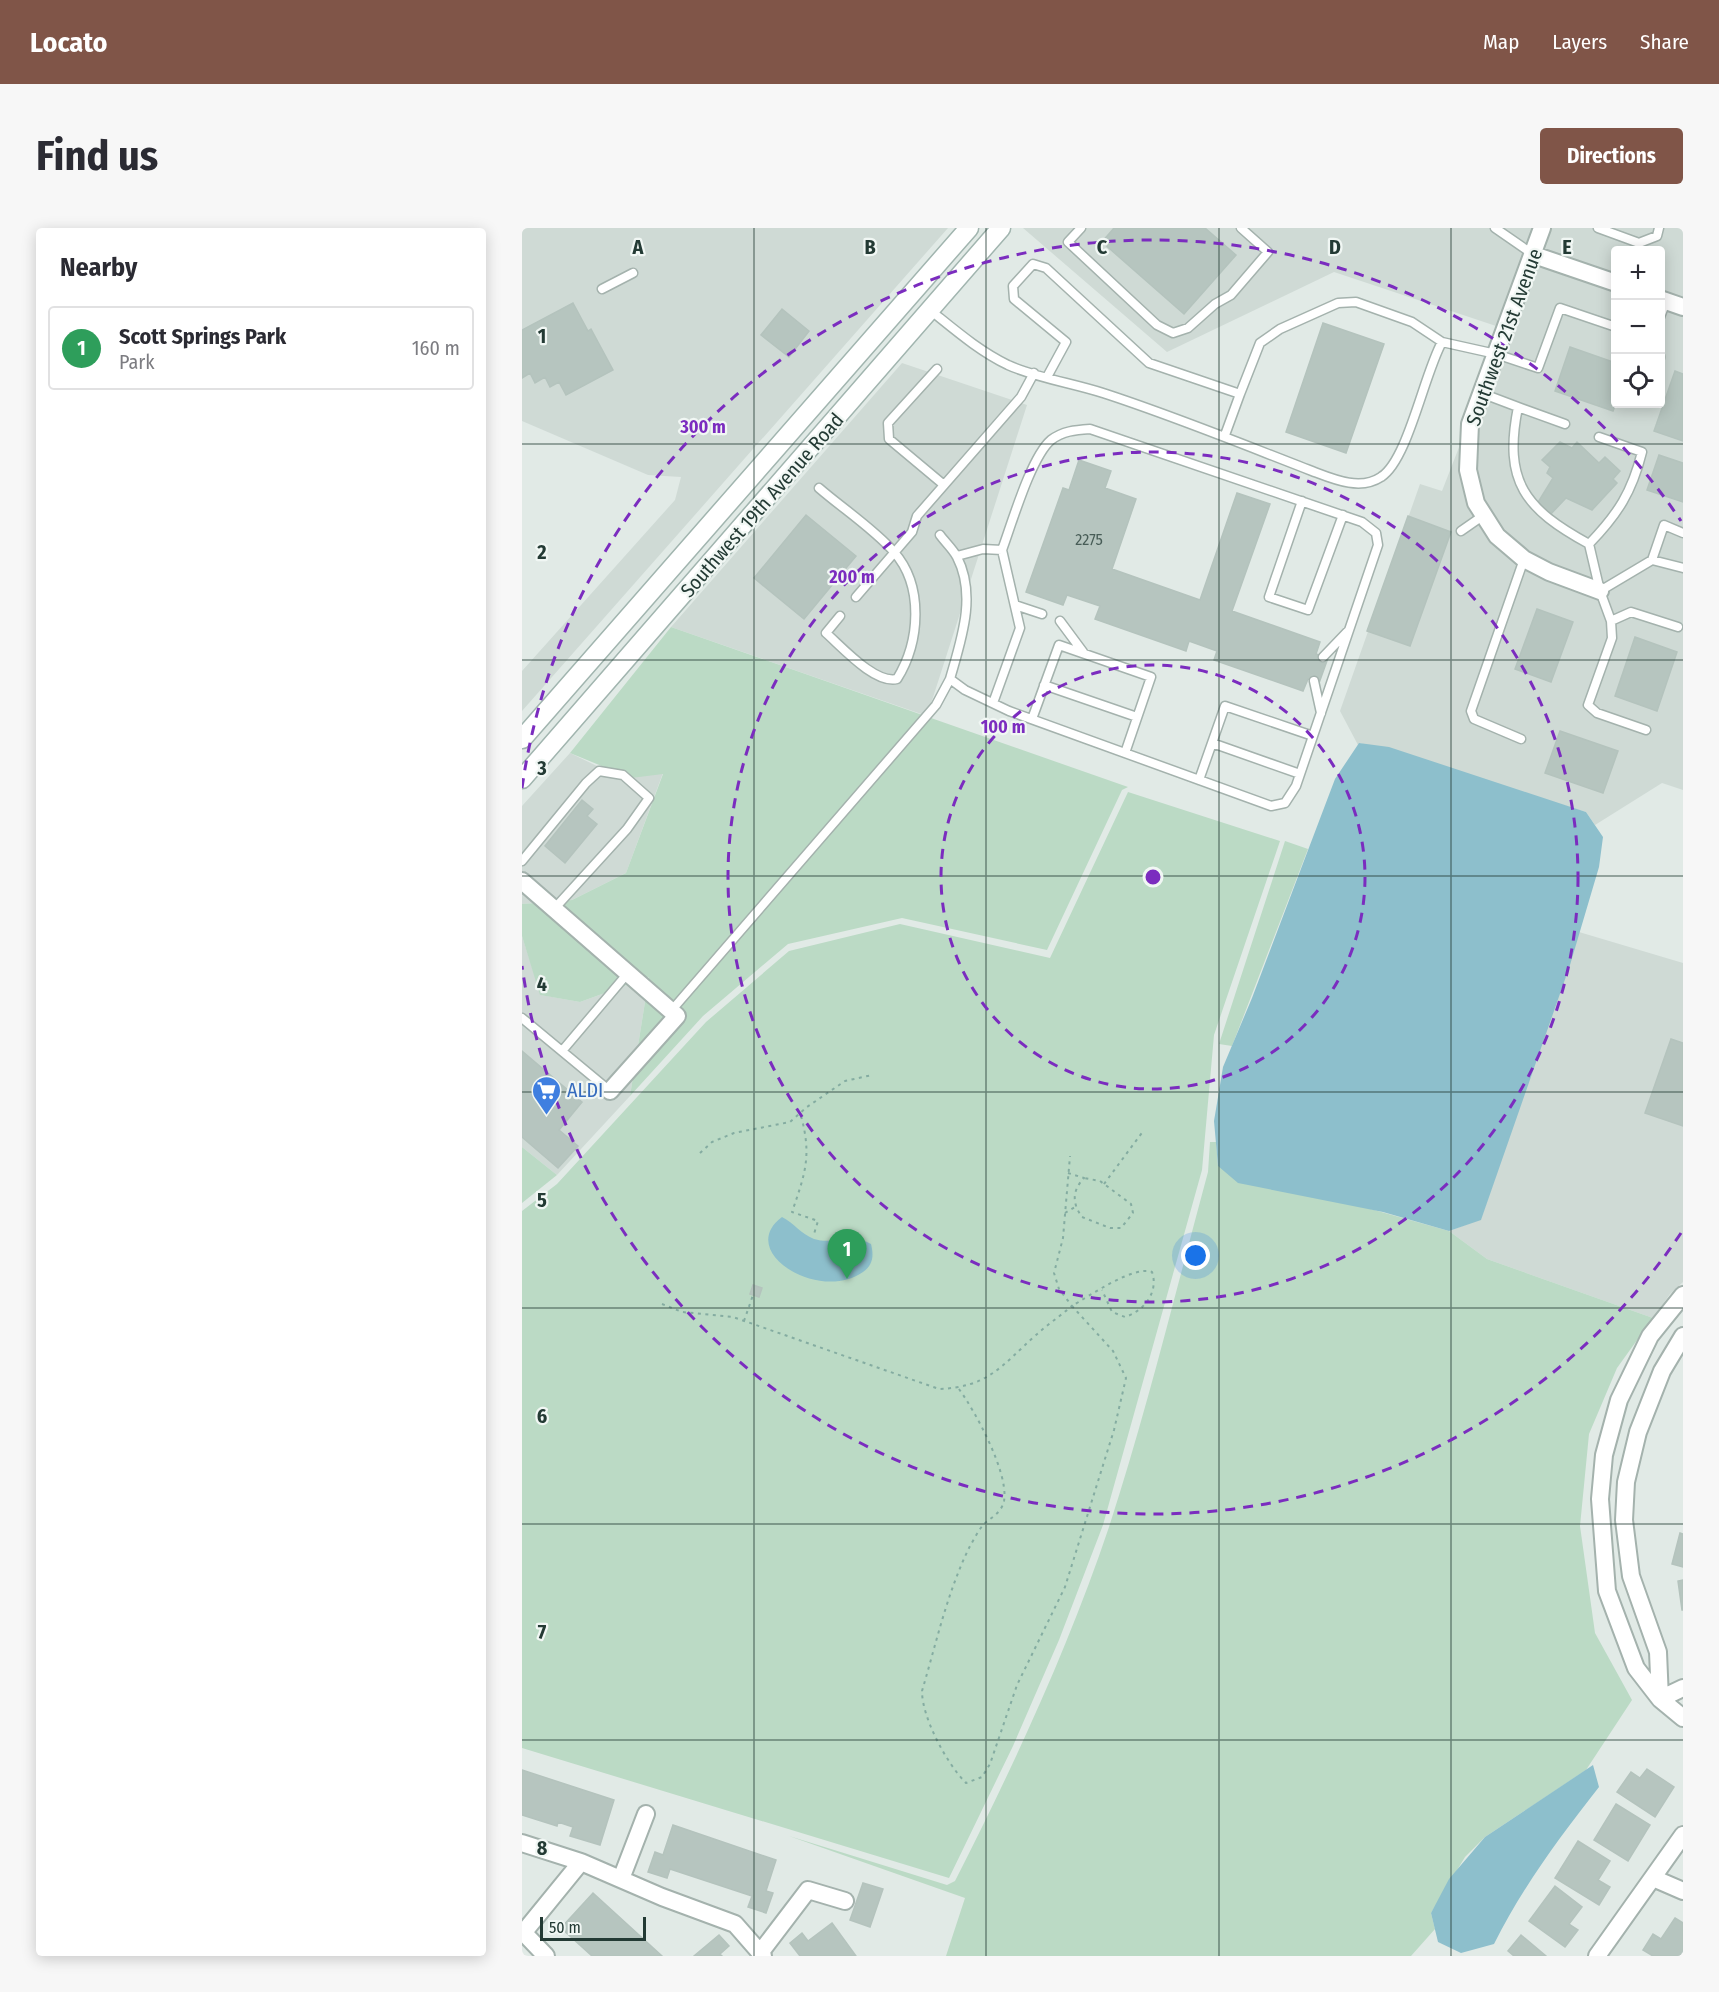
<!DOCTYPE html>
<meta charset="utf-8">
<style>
:root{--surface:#fff;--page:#f7f7f7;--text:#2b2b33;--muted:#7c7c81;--line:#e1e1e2;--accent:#805548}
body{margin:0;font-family:"Fira Sans Condensed",sans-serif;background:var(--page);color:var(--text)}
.controls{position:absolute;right:18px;top:18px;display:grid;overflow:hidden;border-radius:6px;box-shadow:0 3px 15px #0003}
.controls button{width:54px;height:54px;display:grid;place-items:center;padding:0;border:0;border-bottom:2px solid var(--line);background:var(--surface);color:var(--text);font:30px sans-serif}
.scale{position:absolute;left:18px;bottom:15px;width:106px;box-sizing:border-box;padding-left:6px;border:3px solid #233a34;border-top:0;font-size:16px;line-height:21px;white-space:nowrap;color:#233a34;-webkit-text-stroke:4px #f1f7f4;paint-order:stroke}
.you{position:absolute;left:674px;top:1028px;width:21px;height:21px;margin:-15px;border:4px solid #fff;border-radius:50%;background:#1a73e8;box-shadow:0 0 0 9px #1a73e833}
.badge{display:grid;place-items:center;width:39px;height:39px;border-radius:50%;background:var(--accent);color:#fff;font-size:20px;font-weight:700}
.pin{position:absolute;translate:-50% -50px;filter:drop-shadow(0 2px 3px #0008)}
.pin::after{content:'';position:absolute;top:32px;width:21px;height:18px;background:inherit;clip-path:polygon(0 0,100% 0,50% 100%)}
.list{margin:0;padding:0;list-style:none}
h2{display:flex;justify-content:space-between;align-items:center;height:78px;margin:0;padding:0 24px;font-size:26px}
h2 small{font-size:20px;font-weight:400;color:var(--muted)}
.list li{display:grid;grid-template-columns:39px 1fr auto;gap:18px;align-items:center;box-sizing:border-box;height:84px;margin:0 12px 12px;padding:0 12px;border:2px solid var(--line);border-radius:6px}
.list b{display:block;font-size:22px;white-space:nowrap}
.list p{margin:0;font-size:20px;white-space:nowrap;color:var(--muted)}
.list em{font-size:20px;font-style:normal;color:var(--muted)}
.icon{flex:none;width:33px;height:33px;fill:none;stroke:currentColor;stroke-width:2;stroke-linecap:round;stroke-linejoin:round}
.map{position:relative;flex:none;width:1161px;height:1728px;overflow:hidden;border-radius:6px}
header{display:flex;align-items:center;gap:36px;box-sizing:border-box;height:84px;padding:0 30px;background:var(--accent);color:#fff}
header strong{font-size:28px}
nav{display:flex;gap:33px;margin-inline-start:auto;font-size:21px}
.intro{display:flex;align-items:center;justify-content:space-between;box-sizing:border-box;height:144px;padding:0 36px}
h1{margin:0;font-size:42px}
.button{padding:15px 27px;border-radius:6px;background:var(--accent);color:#fff;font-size:21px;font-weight:700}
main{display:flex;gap:36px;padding:0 36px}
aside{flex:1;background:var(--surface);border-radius:6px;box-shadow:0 3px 15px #0003}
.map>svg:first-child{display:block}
.built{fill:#cfdad5;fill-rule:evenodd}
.green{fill:#bbdac5}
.water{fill:#8dbfcc}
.building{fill:#b6c5bf;stroke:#b4c3bd;stroke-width:1.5}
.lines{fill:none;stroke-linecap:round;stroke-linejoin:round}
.service-casing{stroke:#a4b2ad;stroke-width:11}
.minor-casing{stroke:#a4b2ad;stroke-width:20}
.secondary-casing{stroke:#a1b5af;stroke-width:21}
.path{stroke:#84aca1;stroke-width:2;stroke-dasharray:3 4.5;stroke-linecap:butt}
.service{stroke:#fff;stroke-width:8}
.minor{stroke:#fff;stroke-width:16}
.secondary{stroke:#fff;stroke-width:18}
.grid{fill:none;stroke:#233a34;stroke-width:1.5;stroke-opacity:0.55}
.ring{fill:none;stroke:#7b2cbf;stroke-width:3;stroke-dasharray:10 8}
.labels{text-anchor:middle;stroke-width:4.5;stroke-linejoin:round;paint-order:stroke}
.number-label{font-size:16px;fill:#485d57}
.street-label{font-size:20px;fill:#233a34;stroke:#f1f7f4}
.shop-label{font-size:20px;fill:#366cbe;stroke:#f1f7f4;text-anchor:start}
.grid-label{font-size:20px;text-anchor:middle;font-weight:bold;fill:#233a34;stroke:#f1f7f4;stroke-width:4.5;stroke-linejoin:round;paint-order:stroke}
.centre{fill:#7b2cbf;stroke:#f1f7f4;stroke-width:3}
.ring-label{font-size:18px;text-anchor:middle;font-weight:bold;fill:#7b2cbf;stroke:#f1f7f4;stroke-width:4.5;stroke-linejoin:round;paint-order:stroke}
</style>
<header>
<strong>Locato</strong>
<nav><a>Map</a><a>Layers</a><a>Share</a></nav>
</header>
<div class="intro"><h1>Find us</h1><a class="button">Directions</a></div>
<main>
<aside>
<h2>Nearby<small></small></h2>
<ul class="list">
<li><span class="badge" style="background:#2e9e5b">1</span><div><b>Scott Springs Park</b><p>Park</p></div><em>160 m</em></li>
</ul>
</aside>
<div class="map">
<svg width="1161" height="1728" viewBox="0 0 1161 1728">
<rect width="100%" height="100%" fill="#e1eae6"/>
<path class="built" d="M 0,0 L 426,0 L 0,483 L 0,443 L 153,272 L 159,249 L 126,247 L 0,193 Z
M 501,0 L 1161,0 L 1161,562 L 1140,555 L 1073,597 L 1064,584 L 838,515 L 836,517 L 818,483 L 898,256 L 920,263 L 983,101 L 812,44 L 645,124 ZM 1094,22 L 1138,22 L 1138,176 L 1094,176 Z
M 380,135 L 505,177 L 405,488 L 149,399 Z
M 48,525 L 77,539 L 141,545 L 104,645 L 50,672 L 0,676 L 0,578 Z
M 1057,704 L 1161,735 L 1161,1054 L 1148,1066 L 1131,1090 L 965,1031 L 927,1003 L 959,991 Z
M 0,708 L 19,767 L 58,774 L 127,749 L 108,868 L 35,947 L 0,919 Z"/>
<path class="green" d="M 149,399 L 606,559 L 600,562 L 525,722 L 380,690 L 266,716 L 181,788 L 108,868 L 127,749 L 58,774 L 18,767 L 0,708 L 0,676 L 50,672 L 104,645 L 141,546 L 109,550 L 48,525 Z
M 606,564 L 758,613 L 692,807 L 680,942 L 581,1297 L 537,1412 L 491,1518 L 427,1650 L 0,1520 L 0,983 L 35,956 L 184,794 L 267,723 L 378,696 L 528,730 Z
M 763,613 L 786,621 L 710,818 L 697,816 Z
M 688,914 L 694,914 L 696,938 L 927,1003 L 965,1031 L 1131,1090 L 1095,1140 L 1067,1206 L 1058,1298 L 1073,1405 L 1110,1472 L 1064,1542 L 963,1609 L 943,1629 L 909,1685 L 913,1701 L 889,1728 L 424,1728 L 443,1670 L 267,1608 L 425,1657 L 433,1653 C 491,1539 546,1421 587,1299 C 625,1182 654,1062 686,944 Z
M 0,919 L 35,947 L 0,975 Z"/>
<path class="water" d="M 837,515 L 867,519 L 1064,584 L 1081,609 L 1077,639 L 1048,737 L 959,992 L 927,1003 L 861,984 L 716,955 L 696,938 L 692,893 L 701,839 L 730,770 L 813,551 Z
M 260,989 C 272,995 279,1006 292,1011 C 311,1017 332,1005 349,1016 C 352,1028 351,1037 341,1044 C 298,1075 213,1024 260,989 Z
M 1071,1537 L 1077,1559 C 1038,1609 1001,1658 972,1716 L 939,1725 L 916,1714 L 909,1685 L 927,1651 L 963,1609 Z"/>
<path class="building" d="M 592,0 L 683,0 L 714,27 L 662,86 L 580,14 Z
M 51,75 L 66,103 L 69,101 L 91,142 L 44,167 L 37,154 L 28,159 L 23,149 L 13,155 L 8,145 L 0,150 L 0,102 Z
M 260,81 L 287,103 L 267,129 L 239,107 Z
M 801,95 L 862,116 L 824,225 L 764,204 Z
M 1048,119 L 1094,135 L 1094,175 L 1091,183 L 1033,163 Z
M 1153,143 L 1161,146 L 1161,213 L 1132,203 Z
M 1038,214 L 1050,220 L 1055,214 L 1077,235 L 1083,229 L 1098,243 L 1091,251 L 1095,255 L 1070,282 L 1044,270 L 1027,288 L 1015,276 L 1031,250 L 1025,245 L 1028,239 L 1020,232 Z
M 1137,227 L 1161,235 L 1161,274 L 1125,262 Z
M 557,232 L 589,243 L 583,260 L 614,271 L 590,341 L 678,372 L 715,265 L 748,276 L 710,383 L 798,414 L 794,426 L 806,430 L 797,455 L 786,451 L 781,463 L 692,432 L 695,423 L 667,413 L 664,423 L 573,391 L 578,378 L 545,367 L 541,377 L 504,364 L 541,260 L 547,262 Z
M 284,287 L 334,328 L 282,391 L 232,350 Z
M 886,288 L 929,304 L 888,418 L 845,403 Z
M 1015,381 L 1051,394 L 1029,454 L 993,441 Z
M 1113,409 L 1155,424 L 1135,483 L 1093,468 Z
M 1038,503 L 1096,523 L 1081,565 L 1023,545 Z
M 60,572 L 71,581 L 65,588 L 75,596 L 43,635 L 23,618 Z
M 1149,811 L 1161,815 L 1161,898 L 1123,885 Z
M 0,823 L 60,874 L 37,902 L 56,918 L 36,940 L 0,909 Z
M 231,1057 L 240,1060 L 237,1069 L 228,1066 Z
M 1158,1305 L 1161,1306 L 1161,1339 L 1150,1336 Z
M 1161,1352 L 1161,1382 L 1160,1382 L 1156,1353 Z
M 1125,1541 L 1152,1559 L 1133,1589 L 1095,1564 L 1109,1544 L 1118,1550 Z
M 0,1542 L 92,1572 L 78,1617 L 48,1608 L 51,1599 L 36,1594 L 35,1598 L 0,1587 Z
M 1094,1576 L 1128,1597 L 1106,1633 L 1072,1612 Z
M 151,1597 L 254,1632 L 244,1663 L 251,1665 L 244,1685 L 226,1679 L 230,1668 L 148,1641 L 145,1650 L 126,1644 L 133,1624 L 141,1627 Z
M 1056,1613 L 1088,1633 L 1076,1652 L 1088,1659 L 1077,1677 L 1033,1650 Z
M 341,1655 L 361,1661 L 348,1699 L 328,1692 Z
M 1033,1658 L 1060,1679 L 1047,1696 L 1056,1702 L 1043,1719 L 1007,1693 Z
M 71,1665 L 140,1728 L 70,1728 L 39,1700 Z
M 1153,1690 L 1161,1695 L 1161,1728 L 1131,1728 L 1121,1722 L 1131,1706 L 1139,1711 Z
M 310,1695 L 334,1728 L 278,1728 L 268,1715 L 280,1705 L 286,1713 Z
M 197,1707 L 207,1718 L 198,1726 L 200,1728 L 172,1728 Z
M 999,1707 L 1024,1728 L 992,1728 L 986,1723 Z"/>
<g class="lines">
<defs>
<path id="service" d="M 559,0 L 546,14 L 635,97 L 651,105 L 666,100 L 693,76 L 709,67 L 746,24 L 719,0
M 973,0 L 1012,27
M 1076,0 L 1117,15
M 1114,22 L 1117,15 L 1135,8 L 1137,0
M 80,61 L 111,45
M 408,82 C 433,102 457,123 486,137 C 515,150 550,155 581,165 C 652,188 720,216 790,243 C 811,251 838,263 859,249 C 886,232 902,146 920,114 L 974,126 L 1016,140 L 1038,80 L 1094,99
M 1138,89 L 1144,73
M 1138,128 L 1138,130
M 415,141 L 366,195 L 367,211 L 422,257
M 525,149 L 544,114 L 492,71 L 491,58 L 511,36 L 524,40 L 627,135 L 718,166 L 703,207
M 959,165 L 996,179 C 981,254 1003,281 1067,316 L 1078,363 L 1089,393 L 1090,410 L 1066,477 L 1075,485 L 1124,502
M 718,166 L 738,115 L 758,101 L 816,75 L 834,74 L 890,94 L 920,114
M 996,179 L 1043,196
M 297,260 C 320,280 352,301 372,324 C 402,358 398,414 375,451 C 353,456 321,420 304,405 L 318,388
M 780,273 L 747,369 L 786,382 L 821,287
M 939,303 L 962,287
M 418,307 C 423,314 431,321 435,329 C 455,368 439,412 428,451 L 443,462 L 487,483 L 749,578 L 763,575 L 774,558 L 856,317 L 854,305 L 840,294 L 568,201 C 553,202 541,203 529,212 C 509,229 490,295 480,322 L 461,321 L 435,328
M 1067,316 C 1096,286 1110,264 1120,224 L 1077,209
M 1130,332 L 1142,297 L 1161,305
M 1078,363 L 1130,332 L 1161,340
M 334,369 L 390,304 L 395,288 L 499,169 L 512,145
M 493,377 L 520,386
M 538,393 L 561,424
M 1089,393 L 1109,384 L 1156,399
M 801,429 L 825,404
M 792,453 L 799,485
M 522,457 L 615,489
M 471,475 L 498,400 L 480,322
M 510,491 L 537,417 L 629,449 L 603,525
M 999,511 L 952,491 L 949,483 L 1002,331
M 690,515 L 778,546
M 677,552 L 703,478 L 791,508
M 0,633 L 64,555 L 77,543 L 101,547 L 127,570 L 105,601 L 32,681
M 149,783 L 414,477 L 428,451
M 0,790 L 88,863
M 40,823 L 106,745"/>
<path id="minor" d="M 1020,0 L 948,196 L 946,242 L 954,275 L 975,308 L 1002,331 L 1027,344 L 1078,363
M 1012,27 L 1094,55
M 1138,71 L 1161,79
M 0,653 L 155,788 L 88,863
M 1161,1067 L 1128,1108 L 1097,1172 L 1082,1227 L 1078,1271 L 1085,1363 L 1114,1440 L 1138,1471 L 1161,1490
M 1138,1471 L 1136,1424 L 1109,1348 L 1102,1292 L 1104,1254 L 1116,1204 L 1140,1143 L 1161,1108
M 1138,1471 L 1161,1460
M 0,1615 L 59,1634 L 2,1704
M 59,1634 L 140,1669 L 213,1696 L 241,1728
M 1131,1650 L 1161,1663
M 99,1651 L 124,1586
M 0,1703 L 24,1728
M 238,1725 L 286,1662 L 323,1673
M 1075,1728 L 1161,1607"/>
<path id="secondary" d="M 0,511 L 447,0
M 0,551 L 479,0"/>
</defs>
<use href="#service" class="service-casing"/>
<use href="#minor" class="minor-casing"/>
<use href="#secondary" class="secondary-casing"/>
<path class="path" d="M 279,888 C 290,928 283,946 270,984 L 296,993 L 292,1006
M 178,925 L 190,914 L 212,905 L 268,894 L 285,879 L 323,853 L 350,847
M 546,945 L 562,950 C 550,963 550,975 560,989 L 588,1000 L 599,1000 L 611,985 L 609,976 L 578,953 L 562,950
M 582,956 L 622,902
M 543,985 L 553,979
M 140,1076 L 160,1084 L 211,1089 L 417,1161 C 467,1159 479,1138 514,1107 C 525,1097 538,1088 550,1078 L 537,1061 L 532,1045 L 541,1010 L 548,928
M 222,1093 L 231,1067
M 437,1161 C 453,1183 487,1245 482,1273 C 479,1286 469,1289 461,1297 C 456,1303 451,1313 447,1320 C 425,1365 414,1416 400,1463 C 400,1490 425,1536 444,1555 L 460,1549 L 468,1536 L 495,1457 L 543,1359 L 592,1202 L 604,1150 L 591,1123 L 550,1078 C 567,1068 612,1037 630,1044 C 637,1064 622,1083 603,1089 L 590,1084 L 580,1062"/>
<use href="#service" class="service"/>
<use href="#minor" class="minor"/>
<use href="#secondary" class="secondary"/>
</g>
<path class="grid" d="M 232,0 L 232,1728M 464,0 L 464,1728M 697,0 L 697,1728M 929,0 L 929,1728M 0,216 L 1161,216M 0,432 L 1161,432M 0,648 L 1161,648M 0,864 L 1161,864M 0,1080 L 1161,1080M 0,1296 L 1161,1296M 0,1512 L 1161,1512"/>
<g class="ring">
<circle cx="631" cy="649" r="212"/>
<circle cx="631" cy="649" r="425"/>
<path d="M1159 1005A637 637 0 0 1 0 738M0 560A637 637 0 0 1 1159 293"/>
</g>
<defs>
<symbol id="supermarket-pin" viewBox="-11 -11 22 30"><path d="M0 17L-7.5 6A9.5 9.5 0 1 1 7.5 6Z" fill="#3f7fe0" stroke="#f1f7f4"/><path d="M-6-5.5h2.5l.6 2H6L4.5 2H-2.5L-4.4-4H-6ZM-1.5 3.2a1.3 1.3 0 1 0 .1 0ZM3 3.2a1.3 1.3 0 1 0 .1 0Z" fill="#fff"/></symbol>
</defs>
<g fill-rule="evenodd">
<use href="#supermarket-pin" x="8" y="846" width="33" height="45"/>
</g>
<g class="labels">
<g class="number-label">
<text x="567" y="317">2275</text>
</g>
<g class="street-label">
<text transform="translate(982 109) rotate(-70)" y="7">Southwest 21st Avenue</text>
<text transform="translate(240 277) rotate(-49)" y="7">Southwest 19th Avenue Road</text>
</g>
<g class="shop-label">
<text x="45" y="869">ALDI</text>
</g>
</g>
<g class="grid-label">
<text x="116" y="26">A</text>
<text x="348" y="26">B</text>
<text x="580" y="26">C</text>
<text x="813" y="26">D</text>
<text x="1045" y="26">E</text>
<text x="20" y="115">1</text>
<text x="20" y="331">2</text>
<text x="20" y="547">3</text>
<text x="20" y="763">4</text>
<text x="20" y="979">5</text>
<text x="20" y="1195">6</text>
<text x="20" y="1411">7</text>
<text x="20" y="1627">8</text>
</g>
<circle cx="631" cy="649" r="9" class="centre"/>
<g class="ring-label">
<text x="181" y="205">300 m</text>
<text x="330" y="355">200 m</text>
<text x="481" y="505">100 m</text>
</g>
</svg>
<div class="controls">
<button>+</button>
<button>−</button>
<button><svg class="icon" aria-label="locate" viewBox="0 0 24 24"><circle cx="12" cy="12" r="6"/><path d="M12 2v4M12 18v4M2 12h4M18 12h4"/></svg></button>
</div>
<div class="scale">50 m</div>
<div class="you"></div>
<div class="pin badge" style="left:325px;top:1051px;background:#2e9e5b">1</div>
</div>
</main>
